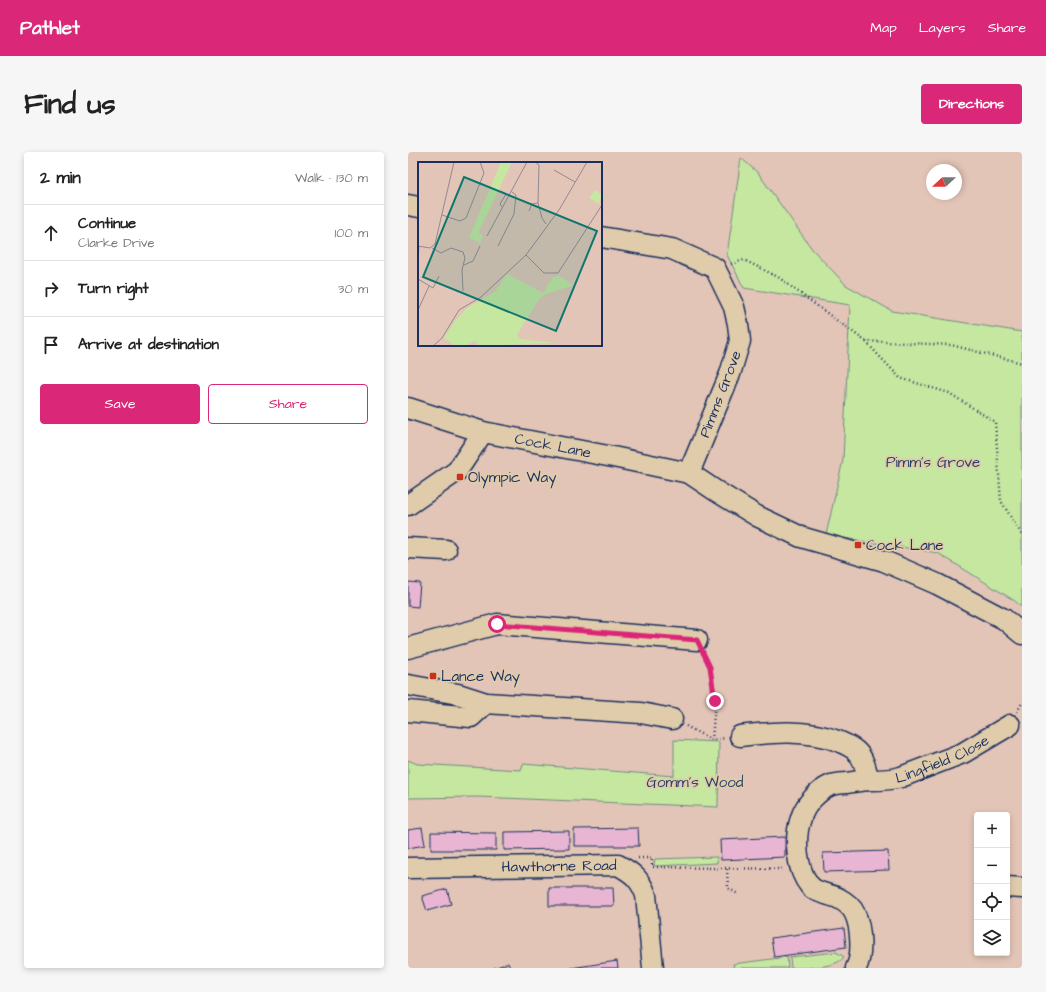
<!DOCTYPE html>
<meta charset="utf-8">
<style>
:root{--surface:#fff;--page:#f6f6f6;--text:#222;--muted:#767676;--line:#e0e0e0;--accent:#db2777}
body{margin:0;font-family:"Architects Daughter",sans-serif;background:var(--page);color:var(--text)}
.controls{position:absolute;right:12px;bottom:12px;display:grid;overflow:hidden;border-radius:4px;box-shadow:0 2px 6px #0003}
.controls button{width:36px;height:36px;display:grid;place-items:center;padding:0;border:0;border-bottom:1px solid var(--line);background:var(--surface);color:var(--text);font:20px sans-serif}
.compass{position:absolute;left:518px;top:12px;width:36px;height:36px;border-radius:50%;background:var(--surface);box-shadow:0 2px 6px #0003;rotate:248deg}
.stop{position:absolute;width:12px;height:12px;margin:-9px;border:3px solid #db2777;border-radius:50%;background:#fff}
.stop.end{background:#db2777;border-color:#fff;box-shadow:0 1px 4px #0008}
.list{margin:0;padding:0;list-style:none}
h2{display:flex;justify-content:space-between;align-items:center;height:52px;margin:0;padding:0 16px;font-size:17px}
h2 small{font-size:13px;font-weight:400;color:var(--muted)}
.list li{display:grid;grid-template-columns:26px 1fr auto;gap:12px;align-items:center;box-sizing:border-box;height:56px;padding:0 16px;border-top:1px solid var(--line)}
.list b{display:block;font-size:15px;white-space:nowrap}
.list p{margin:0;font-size:13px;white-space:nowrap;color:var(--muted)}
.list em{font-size:13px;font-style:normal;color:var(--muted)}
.actions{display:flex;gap:8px;padding:12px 16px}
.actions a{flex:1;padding:9px 0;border:1px solid var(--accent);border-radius:4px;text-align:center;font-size:14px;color:var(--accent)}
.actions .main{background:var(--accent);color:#fff}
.icon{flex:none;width:22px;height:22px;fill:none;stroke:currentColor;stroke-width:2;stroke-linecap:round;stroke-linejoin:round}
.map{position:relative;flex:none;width:614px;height:816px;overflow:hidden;border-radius:4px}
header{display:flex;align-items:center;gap:24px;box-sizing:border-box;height:56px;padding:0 20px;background:var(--accent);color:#fff}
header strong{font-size:19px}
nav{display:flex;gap:22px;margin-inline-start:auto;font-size:14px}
.intro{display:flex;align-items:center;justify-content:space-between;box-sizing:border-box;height:96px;padding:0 24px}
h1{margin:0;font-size:28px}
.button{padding:10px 18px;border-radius:4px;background:var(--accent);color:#fff;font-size:14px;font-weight:700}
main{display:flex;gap:24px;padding:0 24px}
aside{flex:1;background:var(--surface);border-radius:4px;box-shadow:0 2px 6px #0003}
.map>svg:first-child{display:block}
.green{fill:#c5e7a0;stroke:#708b7f}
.building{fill:#e8b5d2;stroke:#1b2f5e}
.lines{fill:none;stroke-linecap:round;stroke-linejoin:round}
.minor-casing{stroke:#1b2f5e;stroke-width:23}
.path{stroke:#1b2f5e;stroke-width:2.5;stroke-dasharray:1 3;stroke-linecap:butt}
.minor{stroke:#e0ccab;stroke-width:20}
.route{stroke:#db2777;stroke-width:5}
.poi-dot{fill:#c8321e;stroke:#e0ccab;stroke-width:1.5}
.labels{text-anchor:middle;stroke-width:3.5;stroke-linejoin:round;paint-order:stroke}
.street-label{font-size:15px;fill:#1b2f5e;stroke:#e0ccab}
.park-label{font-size:15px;fill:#2c4165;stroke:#e0ccab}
.poi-label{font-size:15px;fill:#1b2f5e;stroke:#e0ccab;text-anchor:start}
.inset-road{fill:none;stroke:#928993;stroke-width:1}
.view{fill:#0f766e;fill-opacity:0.15;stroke:#0f766e;stroke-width:2}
.inset-edge{fill:none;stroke:#1b2f5e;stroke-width:2}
</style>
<header>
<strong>Pathlet</strong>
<nav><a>Map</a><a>Layers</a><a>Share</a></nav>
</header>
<div class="intro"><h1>Find us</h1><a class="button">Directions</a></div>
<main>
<aside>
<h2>2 min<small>Walk · 130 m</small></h2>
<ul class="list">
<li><svg class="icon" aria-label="ahead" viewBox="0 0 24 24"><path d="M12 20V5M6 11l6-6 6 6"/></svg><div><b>Continue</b><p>Clarke Drive</p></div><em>100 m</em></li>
<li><svg class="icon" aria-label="right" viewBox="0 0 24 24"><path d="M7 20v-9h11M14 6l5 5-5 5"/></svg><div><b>Turn right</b></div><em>30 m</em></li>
<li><svg class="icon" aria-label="arrive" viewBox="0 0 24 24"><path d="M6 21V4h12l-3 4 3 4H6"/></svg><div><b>Arrive at destination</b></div></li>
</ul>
<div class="actions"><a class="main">Save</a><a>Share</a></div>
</aside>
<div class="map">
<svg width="614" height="816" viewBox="0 0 614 816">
<rect width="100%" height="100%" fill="#e2c5b7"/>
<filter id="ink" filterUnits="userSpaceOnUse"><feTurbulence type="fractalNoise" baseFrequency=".025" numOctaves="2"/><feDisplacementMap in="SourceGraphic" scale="8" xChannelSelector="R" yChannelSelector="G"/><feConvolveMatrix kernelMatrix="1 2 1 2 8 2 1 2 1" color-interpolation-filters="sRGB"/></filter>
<g filter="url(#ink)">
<path class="green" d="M 333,6 L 350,21 L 404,97 L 438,133 L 484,159 L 614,180 L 614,455 L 607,449 L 530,401 L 418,383 L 435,308 L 442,153 L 336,136 L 319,103 Z
M 266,588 L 311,590 L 310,655 L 71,645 L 0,646 L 0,608 L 9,612 L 113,618 L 115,612 L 266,624 Z
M 309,705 L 309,711 L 247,714 L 246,712 L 247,707 Z
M 428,800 L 436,805 C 429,816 397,816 383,816 L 382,805 Z
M 379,805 L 380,816 L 326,816 L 325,812 Z"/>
<path class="building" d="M 0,430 L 12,431 L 10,455 L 0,454 Z
M 14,676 L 17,693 L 0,696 L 0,678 Z
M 230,676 L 231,694 L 166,694 L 166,677 Z
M 161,679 L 161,697 L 96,698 L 96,680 Z
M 23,680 L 88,681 L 88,698 L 23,698 Z
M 377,685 L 377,705 L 313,708 L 312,688 Z
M 480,699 L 481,718 L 416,720 L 415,701 Z
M 141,736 L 205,736 L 206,754 L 141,754 Z
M 39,737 L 43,752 L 19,759 L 14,744 Z
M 436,776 L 438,795 L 366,805 L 363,786 Z
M 209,809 L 210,816 L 163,816 Z
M 100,811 L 102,816 L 86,816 Z"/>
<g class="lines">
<defs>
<g id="minor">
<path d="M 0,53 L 11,55"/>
<path d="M 193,85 L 264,97 L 307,116 L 326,155 L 330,172 L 332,189 L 322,222 L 281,321"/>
<path id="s1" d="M 0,256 L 75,280 L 205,305 L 281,321 L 308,339 L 349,364 L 393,385 L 476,409 L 529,432 L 596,467 L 614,482"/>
<path d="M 0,353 L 49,319 L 75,280"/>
<path d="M 0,396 L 38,398"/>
<path d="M 0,496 L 89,472 L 289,488"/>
<path d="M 0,533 L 50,542 L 78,551 L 233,561 L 264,567"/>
<path d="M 0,559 L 63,565 L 78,551"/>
<path d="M 332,584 C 364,580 398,577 430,589 C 437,592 443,594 449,600 C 456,607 458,618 461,628"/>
<path id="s2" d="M 0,716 L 210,713 C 225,721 232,727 238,743 L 245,816"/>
<path d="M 599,735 L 614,736"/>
<path id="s3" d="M 448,816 C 455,803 453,775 447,762 C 444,755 436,749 430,746 C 421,742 408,741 402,734 C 388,717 386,686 393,666 C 397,652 410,639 423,633 C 428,632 434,631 438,631 C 446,630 455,628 463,628 C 473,628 482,628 493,625 L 555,601 L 602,573"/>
</g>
</defs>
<use href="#minor" class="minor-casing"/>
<path class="path" d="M 323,112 L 336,108 L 370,125 L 457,189 L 543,193 L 614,211
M 458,190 L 492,226 L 541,241 L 587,270 L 593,349 L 614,383
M 295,501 L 302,515 L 307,549 L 304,588
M 609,560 L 614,551
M 278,574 L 304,588 L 317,586
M 230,706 L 244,706 L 244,715 L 376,717
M 319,717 L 320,736 L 330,742"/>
<use href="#minor" class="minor"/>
</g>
</g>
<g class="lines" filter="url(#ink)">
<path class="route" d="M 89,472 L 289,488 L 302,515 L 307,549"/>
</g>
<g class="poi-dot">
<rect x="48" y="321" width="8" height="8" rx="2"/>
<rect x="446" y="389" width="8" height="8" rx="2"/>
<rect x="21" y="520" width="8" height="8" rx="2"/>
</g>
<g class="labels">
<g class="street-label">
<text transform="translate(312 242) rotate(-69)" y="5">Pimms Grove</text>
<text dy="5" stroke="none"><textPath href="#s1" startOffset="150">Cock Lane</textPath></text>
<text dy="5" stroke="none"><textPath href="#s3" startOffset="342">Lingfield Close</textPath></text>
<text dy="5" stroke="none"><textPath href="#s2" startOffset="151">Hawthorne Road</textPath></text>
</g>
<g class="park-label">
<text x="525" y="315">Pimm's Grove</text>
<text x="287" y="635">Gomm's Wood</text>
</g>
<g class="poi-label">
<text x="60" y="330">Olympic Way</text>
<text x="458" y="398">Cock Lane</text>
<text x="33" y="529">Lance Way</text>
</g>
</g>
<g transform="translate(10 10)">
<rect width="184" height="184" fill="#e2c5b7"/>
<path d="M 83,0 L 94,0 L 60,71 L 65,73 L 62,81 L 51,76 ZM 177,28 L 184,33 L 181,42 L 171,36 ZM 89,112 L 125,131 L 135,115 L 141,114 L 156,123 L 128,132 L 121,137 L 99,173 L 102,177 L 137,181 L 61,184 L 57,179 L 46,184 L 37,184 L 26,176 L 37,159 L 49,146 L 78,129 Z" fill="#c5e7a0"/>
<path class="inset-road" d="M 117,0 L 121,3 L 120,41 L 124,56 L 128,62M 136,8 L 157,20M 83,29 L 88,32 L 82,42 L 84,45M 111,49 L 114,42 L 120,41M 24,53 L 42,59 L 48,56 L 66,11 L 62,0M 69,74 L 109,0M 0,84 L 12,86 L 17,82 L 36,0M 80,84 L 96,52 L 98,33 L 94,30M 14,86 L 23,91 L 33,86 L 45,90 L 47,96 L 44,108 L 45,129M 108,93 L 126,111 L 140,111 L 184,43M 0,99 L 1,84M 46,103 L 55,99 L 62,84M 0,117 L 15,126 L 21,114M 0,148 L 11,124M 15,184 L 24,176 L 41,148 L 63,135 L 108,93 L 141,48 L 169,0"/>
<path class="view" d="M 46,15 L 179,69 L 138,169 L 5,115 Z"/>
<rect width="184" height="184" class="inset-edge"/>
</g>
</svg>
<div class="controls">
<button>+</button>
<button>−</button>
<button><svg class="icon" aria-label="locate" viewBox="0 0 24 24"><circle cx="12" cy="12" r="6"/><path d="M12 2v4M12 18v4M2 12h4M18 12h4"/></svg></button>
<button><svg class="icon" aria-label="layers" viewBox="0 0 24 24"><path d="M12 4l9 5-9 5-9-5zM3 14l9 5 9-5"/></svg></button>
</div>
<svg class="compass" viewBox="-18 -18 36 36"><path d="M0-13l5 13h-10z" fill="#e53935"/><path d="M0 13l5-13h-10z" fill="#767676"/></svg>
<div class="stop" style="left:89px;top:472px"></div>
<div class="stop end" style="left:307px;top:549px"></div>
</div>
</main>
